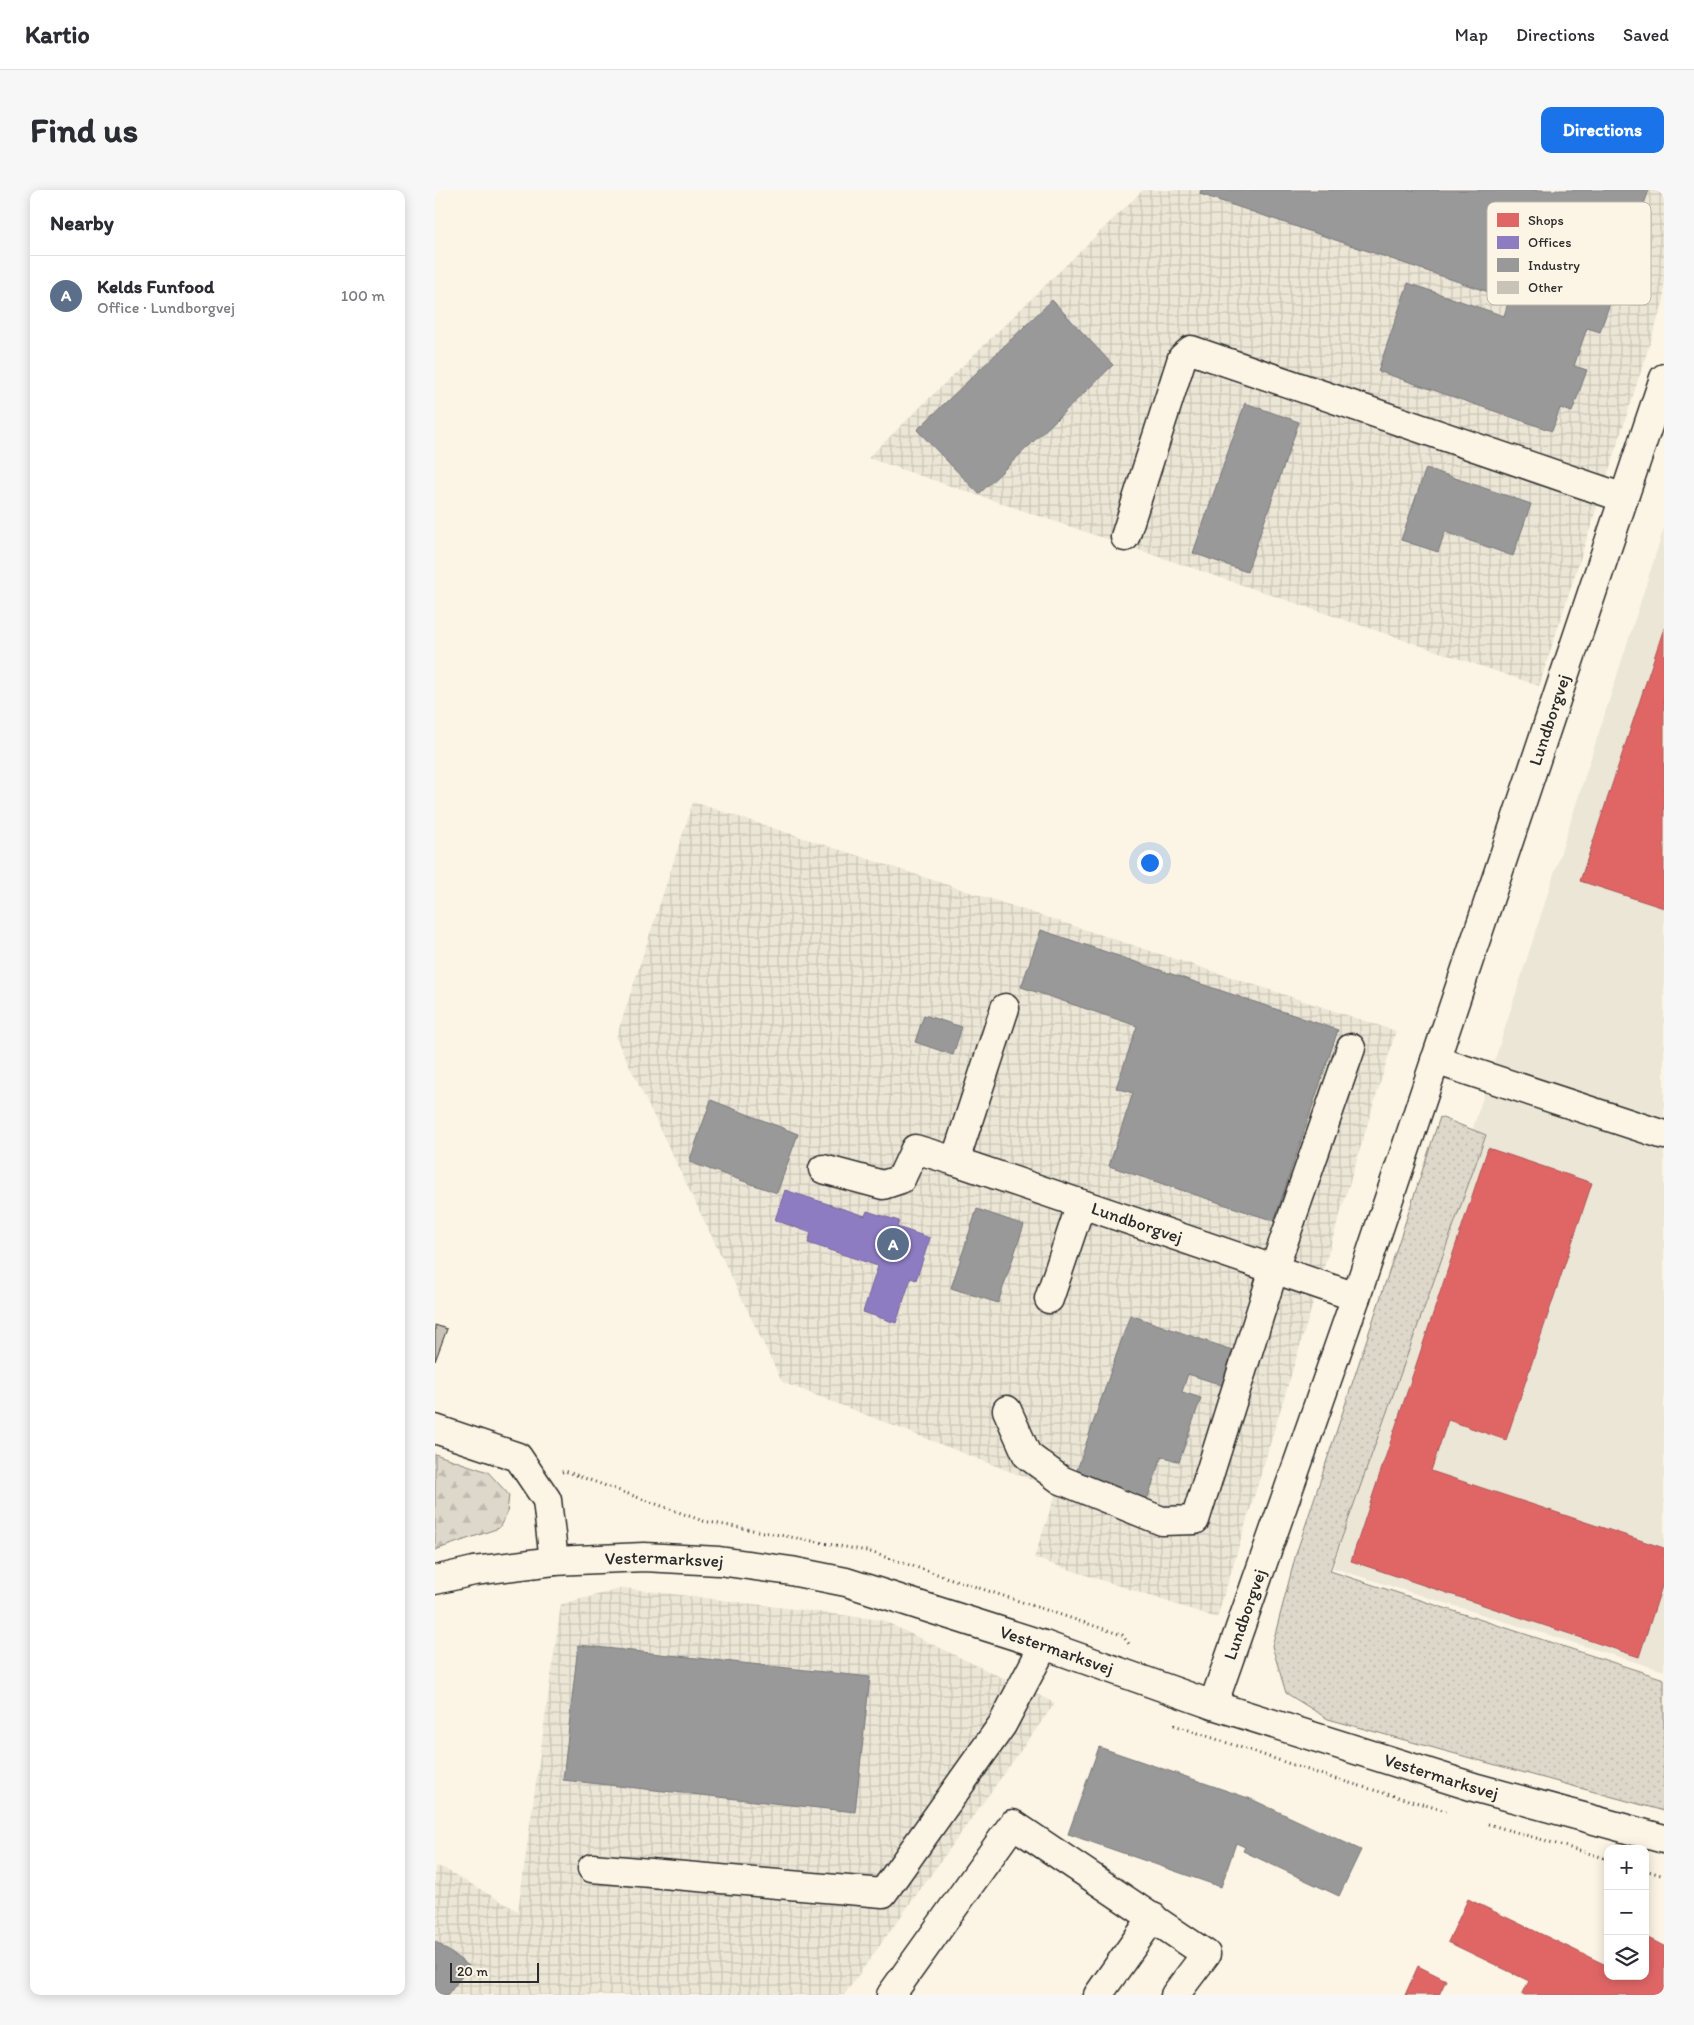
<!DOCTYPE html>
<meta charset="utf-8">
<style>
:root{--surface:#fff;--page:#f7f7f7;--text:#2b2b33;--muted:#7c7c81;--line:#e1e1e2;--accent:#1a73e8}
body{margin:0;font-family:Itim,sans-serif;background:var(--page);color:var(--text)}
.controls{position:absolute;right:15px;bottom:15px;display:grid;overflow:hidden;border-radius:10px;box-shadow:0 2px 12px #0003}
.controls button{width:45px;height:45px;display:grid;place-items:center;padding:0;border:0;border-bottom:1px solid var(--line);background:var(--surface);color:var(--text);font:25px sans-serif}
.scale{position:absolute;left:15px;bottom:12px;width:89px;box-sizing:border-box;padding-left:5px;border:2px solid #2b2b2b;border-top:0;font-size:14px;line-height:18px;white-space:nowrap;color:#2b2b2b;-webkit-text-stroke:4px #fcf5e5;paint-order:stroke}
.you{position:absolute;left:714px;top:672px;width:18px;height:18px;margin:-12px;border:4px solid #fff;border-radius:50%;background:#1a73e8;box-shadow:0 0 0 8px #1a73e833}
.badge{display:grid;place-items:center;width:32px;height:32px;border-radius:50%;background:var(--accent);color:#fff;font-size:16px;font-weight:700}
.pin{position:absolute;translate:-50% -50%;border:2px solid #fff;box-shadow:0 1px 5px #0006}
.list{margin:0;padding:0;list-style:none}
h2{display:flex;justify-content:space-between;align-items:center;height:65px;margin:0;padding:0 20px;font-size:21px}
h2 small{font-size:16px;font-weight:400;color:var(--muted)}
.list li{display:grid;grid-template-columns:32px 1fr auto;gap:15px;align-items:center;box-sizing:border-box;height:80px;padding:0 20px;border-top:1px solid var(--line)}
.list b{display:block;font-size:19px;white-space:nowrap}
.list p{margin:0;font-size:16px;white-space:nowrap;color:var(--muted)}
.list em{font-size:16px;font-style:normal;color:var(--muted)}
.icon{flex:none;width:28px;height:28px;fill:none;stroke:currentColor;stroke-width:2;stroke-linecap:round;stroke-linejoin:round}
.map{position:relative;flex:none;width:1229px;height:1805px;overflow:hidden;border-radius:10px}
header{display:flex;align-items:center;gap:30px;box-sizing:border-box;height:70px;padding:0 25px;background:var(--surface);border-bottom:1px solid var(--line)}
header strong{font-size:24px}
nav{display:flex;gap:28px;margin-inline-start:auto;font-size:18px}
.intro{display:flex;align-items:center;justify-content:space-between;box-sizing:border-box;height:120px;padding:0 30px}
h1{margin:0;font-size:35px}
.button{padding:12px 22px;border-radius:10px;background:var(--accent);color:#fff;font-size:18px;font-weight:700}
main{display:flex;gap:30px;padding:0 30px}
aside{flex:1;background:var(--surface);border-radius:10px;box-shadow:0 2px 12px #0003}
.map>svg:first-child{display:block}
.built{fill:#ece6d7}
.industrial{fill:url(#industrial-grid)}
.grass{fill:url(#grass-dots);stroke:#84827a}
.forest{fill:url(#forest-firs);stroke:#84827a}
.shops{fill:#e06666;stroke:#aa5454}
.offices{fill:#8e7cc3;stroke:#706495}
.industry{fill:#999;stroke:#787878}
.building{fill:#c8c3b7;stroke:#2b2b2b}
.lines{fill:none;stroke-linecap:round;stroke-linejoin:round}
.minor-casing{stroke:#2b2b2b;stroke-width:31}
.path{stroke:#2b2b2b;stroke-width:3;stroke-dasharray:1 4;stroke-linecap:butt}
.minor{stroke:#fcf5e5;stroke-width:28}
.labels{text-anchor:middle;stroke-width:5;stroke-linejoin:round;paint-order:stroke}
.street-label{font-size:18px;fill:#2b2b2b;stroke:#fcf5e5}
.key{fill:#fcf5e5;stroke:#bdb8ad;stroke-width:1}
.key-label{font-size:14px;fill:#2b2b2b}
</style>
<header>
<strong>Kartio</strong>
<nav><a>Map</a><a>Directions</a><a>Saved</a></nav>
</header>
<div class="intro"><h1>Find us</h1><a class="button">Directions</a></div>
<main>
<aside>
<h2>Nearby<small></small></h2>
<ul class="list">
<li><span class="badge" style="background:#5c6f8a">A</span><div><b>Kelds Funfood</b><p>Office · Lundborgvej</p></div><em>100 m</em></li>
</ul>
</aside>
<div class="map">
<svg width="1229" height="1805" viewBox="0 0 1229 1805">
<defs>
<pattern id="industrial-grid" width="8" height="8" patternUnits="userSpaceOnUse" patternTransform="scale(1.25)"><rect width="8" height="8" fill="#ece6d7"/><path d="M0 4h8M4 0v8" fill="none" stroke="#cbc5b9"/></pattern>
<pattern id="grass-dots" width="8" height="8" patternUnits="userSpaceOnUse" patternTransform="scale(1.25)"><rect width="8" height="8" fill="#ded8ca"/><path d="M2 2h.1M6 6h.1" fill="none" stroke="#bfbaae" stroke-width="1.8" stroke-linecap="round"/></pattern>
<pattern id="forest-firs" width="22" height="20" patternUnits="userSpaceOnUse" patternTransform="scale(1.25)"><rect width="22" height="20" fill="#ded8ca"/><path d="M5 1l3.5 6h-7zM16 11l3.5 6h-7z" fill="#bfbaae"/></pattern>
</defs>
<rect width="100%" height="100%" fill="#fcf5e5"/>
<filter id="ink" filterUnits="userSpaceOnUse"><feTurbulence type="fractalNoise" baseFrequency=".02" numOctaves="2"/><feDisplacementMap in="SourceGraphic" scale="10" xChannelSelector="R" yChannelSelector="G"/><feConvolveMatrix kernelMatrix="1 2 1 2 8 2 1 2 1" color-interpolation-filters="sRGB"/></filter>
<g filter="url(#ink)">
<path class="built" d="M 1229,338 L 1229,1481 L 898,1378 Z"/>
<path class="industrial" d="M 708,0 L 1229,0 L 1229,110 L 1104,496 L 433,268 Z
M 258,612 L 961,841 L 782,1428 L 599,1368 L 622,1300 L 347,1192 L 181,848 Z
M 189,1398 L 447,1430 L 620,1513 L 409,1805 L 0,1805 L 0,1676 L 8,1678 L 83,1721 L 126,1414 Z"/>
<path class="grass" d="M 1005,927 L 1051,945 L 895,1381 L 1229,1489 L 1229,1621 L 893,1529 L 851,1503 L 837,1456 L 861,1364 Z"/>
<path class="forest" d="M 0,1264 L 53,1282 L 74,1305 L 72,1323 L 64,1338 L 0,1360 Z"/>
<path class="shops" d="M 1229,438 L 1229,718 L 1145,691 Z
M 1053,958 L 1157,993 L 1071,1250 L 1013,1230 L 996,1281 L 1229,1358 L 1229,1390 L 1204,1467 L 916,1371 Z
M 1033,1709 L 1173,1776 L 1173,1786 L 1210,1786 L 1211,1747 L 1229,1756 L 1229,1805 L 1087,1805 L 1094,1791 L 1013,1752 Z
M 983,1776 L 1011,1790 L 1004,1805 L 970,1805 Z"/>
<path class="offices" d="M 350,1000 L 430,1026 L 432,1021 L 464,1031 L 462,1037 L 495,1048 L 481,1090 L 476,1088 L 461,1133 L 428,1122 L 443,1076 L 373,1053 L 376,1043 L 340,1030 Z"/>
<path class="industry" d="M 766,0 L 1214,0 L 1189,71 L 1159,60 L 1153,78 L 1168,83 L 1160,105 L 1176,110 L 1165,142 L 1152,138 L 1139,176 L 1152,180 L 1137,222 L 1125,218 L 1117,241 L 943,181 L 973,93 L 1069,126 L 1074,109 L 765,4 Z
M 617,110 L 678,175 L 544,304 L 482,240 Z
M 810,213 L 864,232 L 812,382 L 758,363 Z
M 991,278 L 1096,314 L 1078,366 L 1010,342 L 1003,362 L 966,350 Z
M 606,740 L 903,840 L 839,1031 L 674,976 L 698,903 L 681,898 L 702,836 L 586,797 Z
M 489,825 L 527,837 L 518,865 L 480,852 Z
M 276,910 L 363,944 L 342,1003 L 254,972 Z
M 542,1019 L 589,1035 L 563,1113 L 516,1098 Z
M 695,1125 L 809,1164 L 790,1196 L 753,1184 L 747,1202 L 766,1208 L 744,1272 L 727,1266 L 712,1310 L 640,1286 Z
M 143,1455 L 435,1487 L 420,1622 L 128,1590 Z
M 664,1557 L 816,1609 L 926,1660 L 904,1706 L 808,1661 L 810,1657 L 801,1653 L 786,1697 L 633,1644 Z
M 0,1751 L 34,1776 L 13,1805 L 0,1805 Z"/>
<path class="building" d="M 0,1135 L 12,1139 L 0,1171 Z"/>
<g class="lines">
<defs>
<g id="minor">
<path d="M 690,347 L 747,168 L 756,160 L 1189,308"/>
<path d="M 1000,870 L 1229,945"/>
<path d="M 520,971 L 570,818"/>
<path id="s1" d="M 388,979 L 448,995 L 466,989 L 480,959 L 520,971 L 921,1107"/>
<path d="M 614,1109 L 646,1014"/>
<path d="M 572,1220 L 592,1265 L 626,1290 L 727,1331 L 760,1330 L 839,1079 L 916,858"/>
<path d="M 0,1239 L 83,1267 L 112,1310 L 119,1371"/>
<path id="s2" d="M 0,1390 L 39,1381 L 119,1371 L 209,1367 L 284,1371 L 356,1381 L 411,1392 L 609,1455 L 778,1515 L 1042,1598 L 1229,1649"/>
<path id="s3" d="M 778,1515 L 921,1107 L 1229,188"/>
<path d="M 157,1678 L 448,1703 L 567,1535 L 609,1455"/>
<path d="M 456,1805 L 578,1634 L 771,1764 L 740,1805"/>
<path d="M 663,1805 L 718,1727"/>
</g>
</defs>
<use href="#minor" class="minor-casing"/>
<path class="path" d="M 127,1282 L 130,1281 L 268,1331 L 432,1361 L 687,1445 L 694,1454
M 739,1535 L 894,1587 L 1011,1621
M 1053,1634 L 1173,1669
M 1210,1680 L 1229,1686"/>
<use href="#minor" class="minor"/>
</g>
</g>
<g class="labels">
<g class="street-label">
<text dy="6" stroke="none"><textPath href="#s3" startOffset="1041">Lundborgvej</textPath></text>
<text dy="6" stroke="none"><textPath href="#s1" startOffset="348">Lundborgvej</textPath></text>
<text dy="6" stroke="none"><textPath href="#s2" startOffset="231">Vestermarksvej</textPath></text>
<text dy="6" stroke="none"><textPath href="#s3" startOffset="96">Lundborgvej</textPath></text>
<text dy="6" stroke="none"><textPath href="#s2" startOffset="636">Vestermarksvej</textPath></text>
<text dy="6" stroke="none"><textPath href="#s2" startOffset="1041">Vestermarksvej</textPath></text>
</g>
</g>
<rect x="1052" y="12" width="164" height="103" rx="8" class="key"/>
<rect x="1062" y="23" width="22" height="14" fill="#e06666"/>
<rect x="1062" y="46" width="22" height="13" fill="#8e7cc3"/>
<rect x="1062" y="68" width="22" height="14" fill="#999"/>
<rect x="1062" y="91" width="22" height="13" fill="#c8c3b7"/>
<g class="key-label">
<text x="1093" y="35">Shops</text>
<text x="1093" y="57">Offices</text>
<text x="1093" y="80">Industry</text>
<text x="1093" y="102">Other</text>
</g>
</svg>
<div class="controls">
<button>+</button>
<button>−</button>
<button><svg class="icon" aria-label="layers" viewBox="0 0 24 24"><path d="M12 4l9 5-9 5-9-5zM3 14l9 5 9-5"/></svg></button>
</div>
<div class="scale">20 m</div>
<div class="you"></div>
<div class="pin badge" style="left:458px;top:1054px;background:#5c6f8a">A</div>
</div>
</main>
